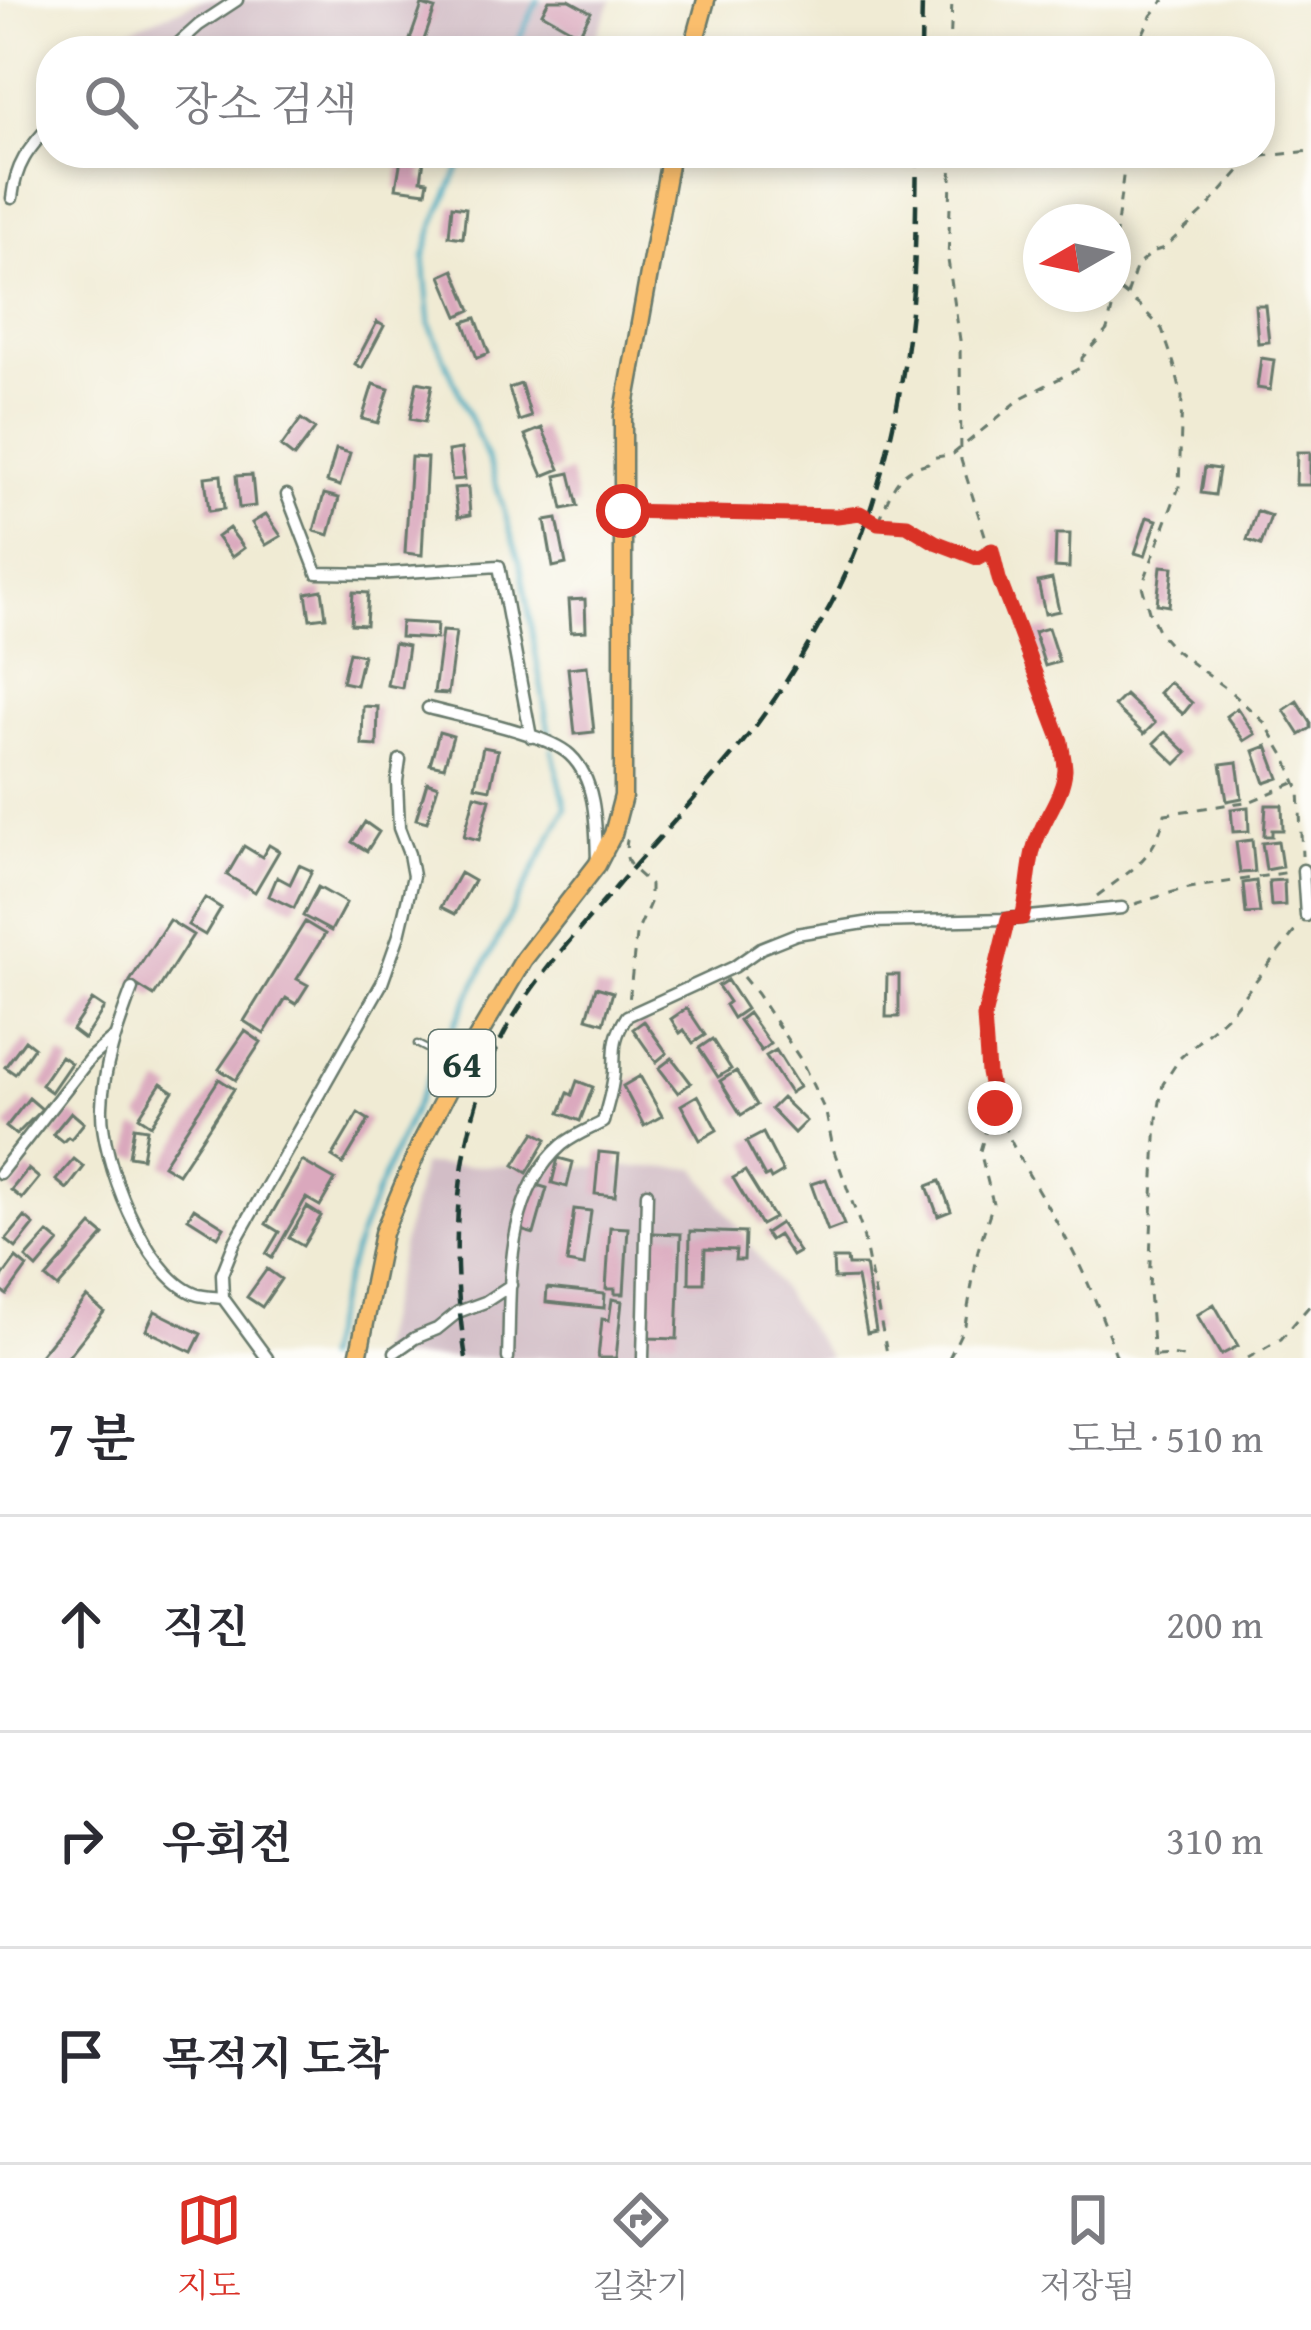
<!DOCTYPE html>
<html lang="ko">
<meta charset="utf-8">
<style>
:root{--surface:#fff;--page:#f7f7f7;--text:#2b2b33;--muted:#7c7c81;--line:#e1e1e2;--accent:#d93025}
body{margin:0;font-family:"Gentium Book Plus","Noto Serif KR",serif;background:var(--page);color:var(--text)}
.compass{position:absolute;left:1023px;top:204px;width:108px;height:108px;border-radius:50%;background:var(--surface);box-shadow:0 6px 18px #0003;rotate:261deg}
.stop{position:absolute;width:36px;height:36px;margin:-27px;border:9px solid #d93025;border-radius:50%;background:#fff}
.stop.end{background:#d93025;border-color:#fff;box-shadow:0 3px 12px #0008}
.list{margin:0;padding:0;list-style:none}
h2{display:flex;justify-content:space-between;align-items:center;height:156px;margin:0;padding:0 48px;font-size:51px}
h2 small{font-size:39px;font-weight:400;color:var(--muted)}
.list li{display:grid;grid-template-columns:78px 1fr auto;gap:36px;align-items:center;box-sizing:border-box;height:216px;padding:0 48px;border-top:3px solid var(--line)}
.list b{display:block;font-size:45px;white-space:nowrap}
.list em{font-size:39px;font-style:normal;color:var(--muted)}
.icon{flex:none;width:66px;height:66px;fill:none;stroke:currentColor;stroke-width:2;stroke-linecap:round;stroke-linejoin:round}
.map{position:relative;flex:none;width:1311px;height:1358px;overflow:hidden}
.search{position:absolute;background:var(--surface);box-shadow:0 6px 18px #0003;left:36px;right:36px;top:36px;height:132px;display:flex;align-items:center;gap:30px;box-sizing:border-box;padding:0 42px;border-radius:48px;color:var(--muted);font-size:45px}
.sheet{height:804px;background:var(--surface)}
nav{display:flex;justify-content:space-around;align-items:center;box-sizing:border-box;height:168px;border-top:3px solid var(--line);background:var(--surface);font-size:33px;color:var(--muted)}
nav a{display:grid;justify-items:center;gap:6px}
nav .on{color:var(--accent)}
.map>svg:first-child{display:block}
.industrial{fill:#d2bdc6}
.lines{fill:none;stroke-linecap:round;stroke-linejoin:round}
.stream{stroke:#40aac0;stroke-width:4.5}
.building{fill:#daa8bd}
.service-casing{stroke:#687a6c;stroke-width:9}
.minor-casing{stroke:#687a6c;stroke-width:15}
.primary-casing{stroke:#687a6c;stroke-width:21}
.path{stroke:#687a6c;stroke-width:3;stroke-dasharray:9 9;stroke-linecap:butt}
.service{stroke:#fff;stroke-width:4.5}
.minor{stroke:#fff;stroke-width:10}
.primary{stroke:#fabe6d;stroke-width:16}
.rail{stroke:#1f3d34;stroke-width:4.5;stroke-dasharray:18 9;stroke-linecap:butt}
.route{stroke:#d93025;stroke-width:15}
.labels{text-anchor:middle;stroke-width:9;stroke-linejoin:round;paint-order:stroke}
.shield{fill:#fdfcf7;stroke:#62766e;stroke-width:3}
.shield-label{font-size:39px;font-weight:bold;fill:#1f3d34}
</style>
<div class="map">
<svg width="1311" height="1358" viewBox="0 0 1311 1358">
<rect width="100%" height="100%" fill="#fdfcf7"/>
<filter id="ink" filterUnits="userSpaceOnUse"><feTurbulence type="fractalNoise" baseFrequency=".00833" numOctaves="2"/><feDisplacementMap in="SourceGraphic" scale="24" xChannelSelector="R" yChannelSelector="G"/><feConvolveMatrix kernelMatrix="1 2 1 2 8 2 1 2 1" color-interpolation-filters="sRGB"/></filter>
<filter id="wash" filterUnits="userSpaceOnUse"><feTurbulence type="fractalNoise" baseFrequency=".004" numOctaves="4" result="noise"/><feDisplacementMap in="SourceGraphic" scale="48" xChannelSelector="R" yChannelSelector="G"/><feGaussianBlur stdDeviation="2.7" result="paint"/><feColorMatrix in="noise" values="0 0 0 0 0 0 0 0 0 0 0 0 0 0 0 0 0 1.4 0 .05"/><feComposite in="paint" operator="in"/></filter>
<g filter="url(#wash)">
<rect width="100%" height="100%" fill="#f0ebd4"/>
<path class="industrial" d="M 202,0 L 612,0 L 590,51 L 261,51 L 242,43 L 231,51 L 111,51 L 106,39 Z
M 422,1165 L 696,1168 L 830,1358 L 375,1358 Z"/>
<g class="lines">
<path class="stream" d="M 513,51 L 538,0
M 466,153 L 434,224 L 424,258 L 430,325 L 491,467 L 521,567 L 550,738
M 323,1358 C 348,1248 391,1156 439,1056 C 480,973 523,890 566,808 L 552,749"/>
</g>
<g id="blocks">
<path class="building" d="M 549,0 L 569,0 L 591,12 L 579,34 L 542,13 Z
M 422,5 L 435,9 L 420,51 L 406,51 Z
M 566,32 L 594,47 L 591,51 L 582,51 L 575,47 L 572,51 L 555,51 Z
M 402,153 L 425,153 L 421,180 L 428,181 L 426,192 L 396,188 Z
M 452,206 L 466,208 L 463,238 L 449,236 Z
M 454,270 L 471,310 L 458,316 L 441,276 Z
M 1255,305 L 1265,305 L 1269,342 L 1258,343 Z
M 476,318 L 489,353 L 477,358 L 464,322 Z
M 377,322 L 384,326 L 362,368 L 355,364 Z
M 1261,358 L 1274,360 L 1270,390 L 1257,388 Z
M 417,382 L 432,385 L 425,422 L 410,419 Z
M 373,384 L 389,389 L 378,423 L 362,419 Z
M 521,384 L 531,417 L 519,421 L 509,388 Z
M 301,419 L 315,429 L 294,457 L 281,447 Z
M 542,428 L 560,469 L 543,476 L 525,435 Z
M 336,449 L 350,453 L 340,486 L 327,482 Z
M 461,449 L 465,479 L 452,480 L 448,451 Z
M 1297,452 L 1310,452 L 1310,485 L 1296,485 Z
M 411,457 L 427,458 L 422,555 L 405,553 Z
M 1205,467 L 1219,469 L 1215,495 L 1201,493 Z
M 570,473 L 578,506 L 563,509 L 556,476 Z
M 221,475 L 224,509 L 209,511 L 205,477 Z
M 252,475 L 255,506 L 239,508 L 236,476 Z
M 468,487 L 470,515 L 458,517 L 454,488 Z
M 324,494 L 339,498 L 329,535 L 314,531 Z
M 1257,511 L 1271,516 L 1261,545 L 1247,540 Z
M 266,514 L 281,536 L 266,545 L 252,523 Z
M 1147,517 L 1157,520 L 1145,556 L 1135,553 Z
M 557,519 L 566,564 L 553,567 L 545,521 Z
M 229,528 L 244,548 L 232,557 L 217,537 Z
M 1056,534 L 1070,534 L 1069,568 L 1055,567 Z
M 1161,566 L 1173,567 L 1169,606 L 1157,604 Z
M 1052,579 L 1059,611 L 1045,614 L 1038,582 Z
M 322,590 L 326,617 L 310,619 L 306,593 Z
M 353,592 L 368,593 L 366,625 L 351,624 Z
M 585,599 L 586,631 L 571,632 L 569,600 Z
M 401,622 L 437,624 L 436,639 L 400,637 Z
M 1048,628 L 1059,662 L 1045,666 L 1034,632 Z
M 442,631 L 456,632 L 448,694 L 434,693 Z
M 394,643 L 408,646 L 402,688 L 387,685 Z
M 349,652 L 363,655 L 356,685 L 342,682 Z
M 587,666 L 594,732 L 575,734 L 568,668 Z
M 1169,682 L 1192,703 L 1183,714 L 1159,693 Z
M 1125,695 L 1155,723 L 1144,734 L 1114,706 Z
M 1297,701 L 1311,723 L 1311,728 L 1300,735 L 1284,710 Z
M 363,706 L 378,707 L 377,746 L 362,745 Z
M 1237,708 L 1255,734 L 1244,741 L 1226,716 Z
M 439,732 L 453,736 L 444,767 L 430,764 Z
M 1165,732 L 1187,753 L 1176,764 L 1154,743 Z
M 1267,746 L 1279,778 L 1265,783 L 1254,751 Z
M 483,747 L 498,750 L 490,789 L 475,786 Z
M 1237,762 L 1242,798 L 1227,801 L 1221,764 Z
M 427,782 L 438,786 L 427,822 L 416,819 Z
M 475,795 L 490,799 L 479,840 L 464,836 Z
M 1266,805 L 1282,805 L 1283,830 L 1272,830 L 1272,836 L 1264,836 Z
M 1248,807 L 1249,831 L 1233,832 L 1231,809 Z
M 365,822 L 379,832 L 367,851 L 352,842 Z
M 1252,840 L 1255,872 L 1240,873 L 1236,842 Z
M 1278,841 L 1282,867 L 1266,870 L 1262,843 Z
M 269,845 L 279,851 L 255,892 L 227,875 L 244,846 L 262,857 Z
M 299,865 L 312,871 L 294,908 L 269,896 L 277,877 L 290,884 Z
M 460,873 L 474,881 L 455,914 L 441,907 Z
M 1284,880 L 1285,905 L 1271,906 L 1269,881 Z
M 1256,881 L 1260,913 L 1246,914 L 1243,883 Z
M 318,887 L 346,903 L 331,931 L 303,916 Z
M 205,898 L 221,908 L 205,935 L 188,925 Z
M 169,920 L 193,935 L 154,996 L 130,981 Z
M 305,922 L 325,934 L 297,979 L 308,985 L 296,1004 L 286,998 L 264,1034 L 244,1021 Z
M 887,975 L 899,975 L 899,1017 L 886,1017 Z
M 727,980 L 746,1009 L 733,1018 L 725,1005 L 729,1002 L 718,986 Z
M 596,987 L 613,992 L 604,1023 L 587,1018 Z
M 92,1000 L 104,1008 L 84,1039 L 72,1030 Z
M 687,1008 L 705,1035 L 693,1043 L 684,1030 L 680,1033 L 671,1019 Z
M 748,1013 L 770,1044 L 761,1051 L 739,1020 Z
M 644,1021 L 667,1053 L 656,1062 L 633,1029 Z
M 245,1031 L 261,1042 L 236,1080 L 219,1069 Z
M 712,1039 L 731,1069 L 718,1077 L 699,1048 Z
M 25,1040 L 34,1047 L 15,1074 L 5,1067 Z
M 776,1050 L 799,1087 L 790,1093 L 766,1056 Z
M 61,1056 L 71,1063 L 51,1092 L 41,1085 Z
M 672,1058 L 691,1083 L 678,1093 L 659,1068 Z
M 736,1071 L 757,1105 L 741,1115 L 720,1081 Z
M 640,1076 L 662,1116 L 644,1126 L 623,1086 Z
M 219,1079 L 234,1089 L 178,1174 L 163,1165 Z
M 577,1081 L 593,1087 L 580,1121 L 560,1113 L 568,1093 L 572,1095 Z
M 161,1083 L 173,1091 L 151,1125 L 139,1117 Z
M 698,1095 L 717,1130 L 700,1140 L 681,1105 Z
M 29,1098 L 42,1109 L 16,1135 L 6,1127 Z
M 782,1098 L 806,1121 L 794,1133 L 771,1109 Z
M 71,1112 L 84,1123 L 71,1139 L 68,1137 L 63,1142 L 53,1134 Z
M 358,1113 L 369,1120 L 343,1164 L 332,1157 Z
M 134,1127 L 147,1129 L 142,1158 L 129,1156 Z
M 535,1132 L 547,1139 L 527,1173 L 514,1165 Z
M 763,1133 L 783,1172 L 771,1179 L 769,1175 L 765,1177 L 746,1142 Z
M 599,1152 L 619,1154 L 615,1196 L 595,1194 Z
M 558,1158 L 573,1162 L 567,1187 L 552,1183 Z
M 74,1159 L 84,1167 L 67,1189 L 56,1180 Z
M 302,1161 L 335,1180 L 320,1206 L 306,1198 L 272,1258 L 266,1254 L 279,1232 L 266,1224 Z
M 28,1169 L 39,1178 L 22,1199 L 11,1190 Z
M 745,1171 L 774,1218 L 761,1225 L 733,1178 Z
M 826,1179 L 844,1225 L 828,1231 L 811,1184 Z
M 940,1181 L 951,1211 L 938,1216 L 927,1186 Z
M 533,1184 L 547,1188 L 534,1234 L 520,1230 Z
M 307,1207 L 321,1216 L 303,1246 L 289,1238 Z
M 194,1208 L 224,1227 L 218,1237 L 188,1218 Z
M 574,1209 L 591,1211 L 584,1266 L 567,1263 Z
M 25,1217 L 34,1225 L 16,1248 L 6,1240 Z
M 780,1223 L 799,1252 L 792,1256 L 778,1235 L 770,1240 L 765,1233 Z
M 92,1225 L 104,1235 L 58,1288 L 46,1278 Z
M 610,1227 L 628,1228 L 624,1294 L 615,1294 L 615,1289 L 606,1289 Z
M 690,1231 L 745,1233 L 744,1260 L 735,1260 L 736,1250 L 705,1249 L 704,1283 L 689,1283 Z
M 48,1233 L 59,1242 L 37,1268 L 26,1258 Z
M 652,1233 L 681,1234 L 677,1339 L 649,1338 Z
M 16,1258 L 27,1267 L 7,1295 L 0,1290 L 0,1280 Z
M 833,1259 L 847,1259 L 848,1265 L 865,1265 L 876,1331 L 867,1333 L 857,1278 L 834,1279 Z
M 267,1269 L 281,1279 L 262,1307 L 247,1297 Z
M 547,1288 L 605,1294 L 604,1308 L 546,1302 Z
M 87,1297 L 104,1312 L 67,1358 L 38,1358 Z
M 612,1299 L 622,1301 L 616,1358 L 598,1358 L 602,1319 L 609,1320 Z
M 1214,1304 L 1238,1346 L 1221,1355 L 1197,1315 Z
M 155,1311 L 201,1334 L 192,1352 L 146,1330 Z"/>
</g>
</g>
<g filter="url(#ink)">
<use href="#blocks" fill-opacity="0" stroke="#687a6c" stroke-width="3"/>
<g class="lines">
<defs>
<path id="service" d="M 417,1044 L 454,1063"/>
<path id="minor" d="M 170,51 L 199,25 L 237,0
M 12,198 C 16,163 28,150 51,124
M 287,495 L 317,573 L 375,574 L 499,566 L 531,737
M 428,708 C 461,717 547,733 570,755 C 597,780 596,828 597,862
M 1303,870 L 1306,916
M 132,989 C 118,1027 103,1067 102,1107 C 100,1158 145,1275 195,1294 C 203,1297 215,1297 223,1298 L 267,1358
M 0,1173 L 91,1057 L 112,1039
M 223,1298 L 222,1274 L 234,1244 L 382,983 L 399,935 L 413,876 L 409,854 L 399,828 L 397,781 L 400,760
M 395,1352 L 415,1338 L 437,1329 L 458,1312 L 485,1302 L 511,1285
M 508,1358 C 511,1288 503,1196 562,1145 C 574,1135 590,1129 603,1122 C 607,1106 613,1089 614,1073 C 615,1047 612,1040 627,1016 L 734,967 L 761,948 L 796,934 L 871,922 L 1008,919 L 1122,908
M 643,1358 L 647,1193"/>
<path id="primary" d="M 692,51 L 706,0
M 358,1358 L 383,1233 L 420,1145 L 460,1067 L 524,959 L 597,865 L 613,834 L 623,796 L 623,417 L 671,153"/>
</defs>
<use href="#service" class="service-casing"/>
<use href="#minor" class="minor-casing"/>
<use href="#primary" class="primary-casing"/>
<path class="path" d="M 950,51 L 952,0
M 1135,51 L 1151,16 L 1164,0
M 952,153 L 948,260 L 960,340 L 961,460 L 999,579 L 1061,741 L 1065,769 L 1060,793 L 1042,823 L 1032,855 L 1026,904
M 1113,257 L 1126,153
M 1113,275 L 1117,288 L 1140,306 L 1162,329 L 1174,364 L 1182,397 L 1179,487 L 1142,586 L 1149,611 L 1160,634 L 1173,649 L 1231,692 L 1265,723 L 1287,760 L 1299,790 L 1302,856
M 1127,295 L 1137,265 L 1155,251 L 1164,248 L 1203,212 L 1242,168 L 1264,156 L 1311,151
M 640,511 L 837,516 L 860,513 L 878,523 L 907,525 L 935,542 L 977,558 L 990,550
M 879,521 C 892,491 894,472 928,463 L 931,458 L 953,454 L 1023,397 L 1082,367 L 1082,358 L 1107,330 L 1117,288
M 627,839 C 623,868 634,867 650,885 L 650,903 L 636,935 L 629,1002
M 1097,896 C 1131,870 1155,859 1165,814 L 1251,801 L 1296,782
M 1135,904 L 1183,889 L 1290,872
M 1005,930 C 995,968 982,1007 984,1047 C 989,1125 1036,1181 1071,1248 C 1089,1282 1104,1321 1117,1358
M 743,977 L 757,994 L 801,1060 L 826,1113 L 833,1148 L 862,1230 L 888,1358
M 1156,1356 L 1172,1355 L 1187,1358
M 949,1358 L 965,1325 L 978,1250 L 993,1203 L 980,1151 L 990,1116 L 995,1109
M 1154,1358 L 1149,1291 L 1151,1234 L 1157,1119 L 1163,1084 L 1180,1058 L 1231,1012 L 1299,926
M 1248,1358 L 1281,1339 L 1311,1304"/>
<use href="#service" class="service"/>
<use href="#minor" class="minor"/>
<use href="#primary" class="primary"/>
<path class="rail" d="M 921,51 L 922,0
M 466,1358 C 449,1254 453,1144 498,1046 C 527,984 579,931 623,879 C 663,833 704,789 743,742 C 777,700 805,652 831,604 C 879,514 905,391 913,289 C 916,244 916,198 917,153"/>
</g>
</g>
<g class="lines" filter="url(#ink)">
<path class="route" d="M 623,511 L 837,516 L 860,513 L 878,523 L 907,525 L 935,542 L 977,558 L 992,550 L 999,579 L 1061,741 C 1062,750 1065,761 1065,770 C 1063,798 1040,822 1033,851 C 1028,873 1028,895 1022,918 L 1008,919 L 984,1017 L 988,1073 L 995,1108"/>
</g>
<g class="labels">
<rect class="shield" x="429" y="1030" width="66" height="66" rx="9"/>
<g class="shield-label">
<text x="462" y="1077">64</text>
</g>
</g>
</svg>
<svg class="compass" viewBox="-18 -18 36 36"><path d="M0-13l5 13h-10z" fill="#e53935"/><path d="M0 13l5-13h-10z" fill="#7c7c81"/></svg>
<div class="stop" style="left:623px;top:511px"></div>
<div class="stop end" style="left:995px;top:1108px"></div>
<div class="search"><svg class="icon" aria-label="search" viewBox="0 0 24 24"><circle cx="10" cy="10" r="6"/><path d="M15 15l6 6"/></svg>장소 검색</div>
</div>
<section class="sheet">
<h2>7 분<small>도보 · 510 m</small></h2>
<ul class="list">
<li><svg class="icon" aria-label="ahead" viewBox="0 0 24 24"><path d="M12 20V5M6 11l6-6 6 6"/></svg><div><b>직진</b></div><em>200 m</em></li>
<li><svg class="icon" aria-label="right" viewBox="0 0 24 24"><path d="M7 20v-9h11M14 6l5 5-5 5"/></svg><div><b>우회전</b></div><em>310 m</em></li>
<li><svg class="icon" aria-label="arrive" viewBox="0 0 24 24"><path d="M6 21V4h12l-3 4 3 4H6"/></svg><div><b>목적지 도착</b></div></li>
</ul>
</section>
<nav>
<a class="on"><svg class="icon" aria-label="map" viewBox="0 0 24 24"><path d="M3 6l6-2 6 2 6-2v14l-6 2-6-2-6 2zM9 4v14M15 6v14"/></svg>지도</a>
<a><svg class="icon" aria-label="directions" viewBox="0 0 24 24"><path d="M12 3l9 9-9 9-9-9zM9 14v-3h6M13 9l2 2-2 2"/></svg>길찾기</a>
<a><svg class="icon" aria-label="saved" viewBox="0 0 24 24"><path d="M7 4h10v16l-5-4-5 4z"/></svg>저장됨</a>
</nav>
